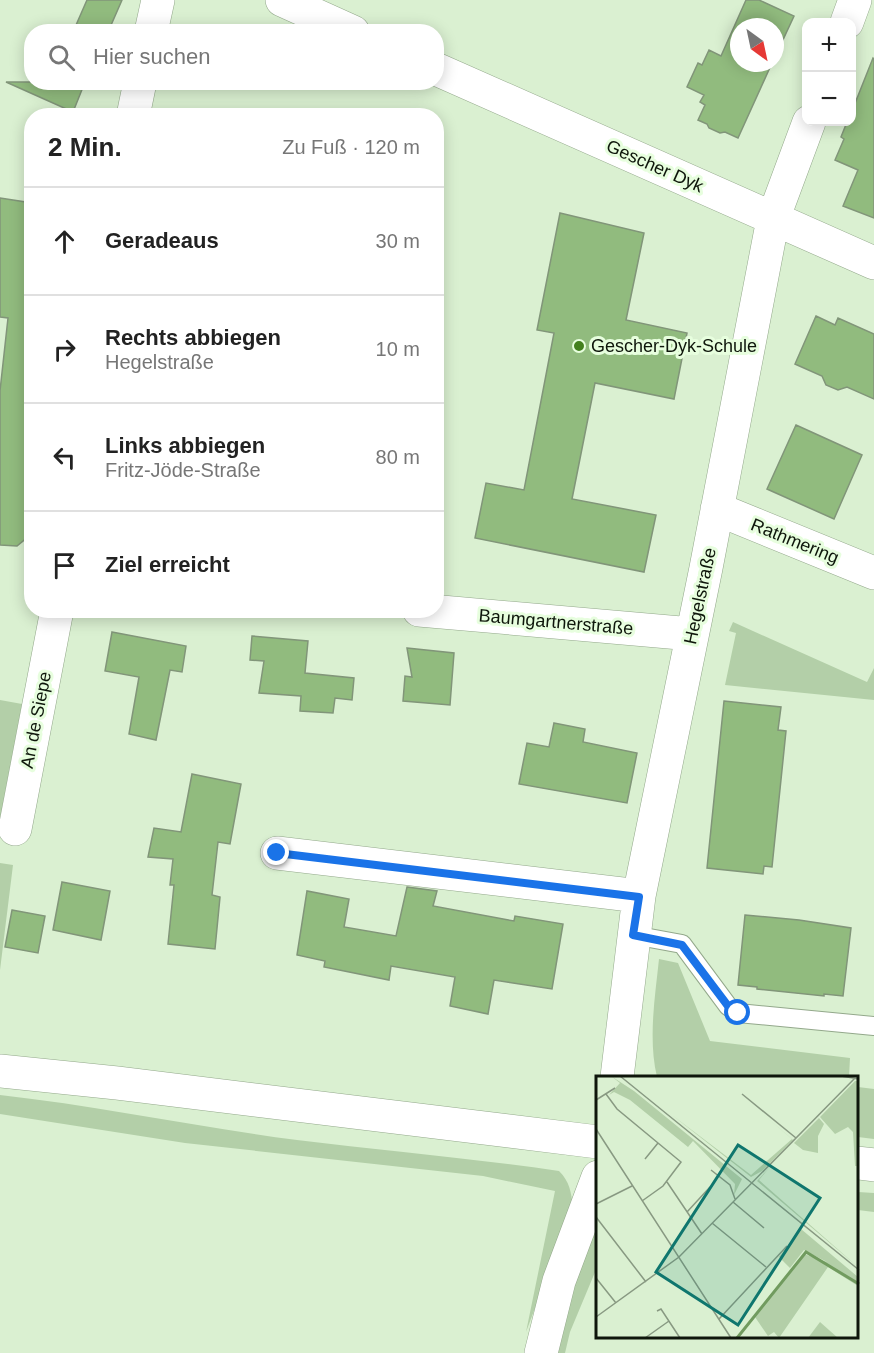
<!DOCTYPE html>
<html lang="de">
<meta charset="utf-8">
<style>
:root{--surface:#fff;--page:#f2f2f2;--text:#222;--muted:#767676;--line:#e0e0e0}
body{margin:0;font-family:Helvetica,sans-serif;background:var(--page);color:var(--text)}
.controls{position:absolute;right:18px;top:18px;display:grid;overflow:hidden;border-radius:12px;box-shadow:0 3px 15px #0003}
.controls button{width:54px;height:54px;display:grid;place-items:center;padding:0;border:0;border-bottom:2px solid var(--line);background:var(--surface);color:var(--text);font:30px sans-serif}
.compass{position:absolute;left:730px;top:18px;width:54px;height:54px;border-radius:50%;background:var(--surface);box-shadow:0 3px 15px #0003;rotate:147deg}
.stop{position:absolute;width:18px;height:18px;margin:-14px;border:4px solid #1a73e8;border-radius:50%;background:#fff}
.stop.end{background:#1a73e8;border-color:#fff;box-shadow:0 2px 6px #0008}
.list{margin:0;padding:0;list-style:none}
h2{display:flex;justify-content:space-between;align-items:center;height:78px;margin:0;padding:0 24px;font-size:26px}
h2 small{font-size:20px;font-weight:400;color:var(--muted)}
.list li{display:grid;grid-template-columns:39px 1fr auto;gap:18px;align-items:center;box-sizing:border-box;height:108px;padding:0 24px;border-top:2px solid var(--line)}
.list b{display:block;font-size:22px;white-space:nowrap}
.list p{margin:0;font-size:20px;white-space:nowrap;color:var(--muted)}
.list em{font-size:20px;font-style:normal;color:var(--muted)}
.icon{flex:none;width:33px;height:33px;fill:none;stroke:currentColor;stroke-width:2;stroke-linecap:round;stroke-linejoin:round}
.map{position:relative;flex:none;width:874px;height:1353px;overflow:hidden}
.search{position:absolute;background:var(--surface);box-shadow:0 3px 15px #0003;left:24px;top:24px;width:420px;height:66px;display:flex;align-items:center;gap:15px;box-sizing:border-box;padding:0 21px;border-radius:24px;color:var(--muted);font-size:22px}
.panel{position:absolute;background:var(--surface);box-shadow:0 3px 15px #0003;left:24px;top:108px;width:420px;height:510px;border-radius:24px}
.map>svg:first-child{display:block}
.green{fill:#b3cfa8}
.building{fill:#91bb7e;stroke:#819579;stroke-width:1.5}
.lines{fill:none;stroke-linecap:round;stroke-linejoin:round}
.lane-casing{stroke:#93a88b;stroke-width:20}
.street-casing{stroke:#93a88b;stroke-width:34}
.secondary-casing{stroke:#93a88b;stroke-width:34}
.lane{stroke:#fff;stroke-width:18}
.street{stroke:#fff;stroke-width:33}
.secondary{stroke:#fff;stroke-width:33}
.route{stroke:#1a73e8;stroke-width:8}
.poi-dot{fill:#43801e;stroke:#e7fede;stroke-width:2}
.labels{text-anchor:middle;stroke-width:6;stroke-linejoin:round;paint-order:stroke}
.street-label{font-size:18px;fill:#0e160b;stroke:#e7fede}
.poi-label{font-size:18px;fill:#0e160b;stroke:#e7fede;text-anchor:start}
.inset-river{fill:none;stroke:#719b5f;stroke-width:3}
.inset-road{fill:none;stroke:#889982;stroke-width:1.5}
.view{fill:#0f766e;fill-opacity:0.15;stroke:#0f766e;stroke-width:3}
.inset-edge{fill:none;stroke:#0e160b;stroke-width:3}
</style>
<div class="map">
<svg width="874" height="1353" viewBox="0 0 874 1353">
<rect width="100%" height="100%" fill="#daf0d1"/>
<path class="green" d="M 733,622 L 867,682 L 874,668 L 874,700 L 725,685 L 736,633 L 729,631 Z
M 0,700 L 22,704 L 0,819 Z
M 0,863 L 13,865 L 0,970 Z
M 659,959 L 678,963 L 710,1041 L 850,1058 L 849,1077 L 657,1077 C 648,1039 655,997 659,959 Z
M 858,1087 L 874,1089 L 874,1139 L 858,1137 Z
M 0,1095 C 99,1106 197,1127 297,1140 C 384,1151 471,1158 559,1171 C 570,1182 571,1192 573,1207 L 526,1332 L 555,1191 L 483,1176 L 185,1143 L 0,1114 Z
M 858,1192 L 874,1193 L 874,1212 L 858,1210 Z
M 598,1219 L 598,1265 L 570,1332 L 565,1353 L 551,1353 Z"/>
<path class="building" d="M 87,0 L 122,0 L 108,32 L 73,32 Z
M 746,0 L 759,0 L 794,16 L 775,57 L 775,27 L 739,27 L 739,63 L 772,63 L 738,138 L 725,132 L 720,133 L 709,128 L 707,124 L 698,120 L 705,105 L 700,102 L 704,95 L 687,87 L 698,63 L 702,65 L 709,50 L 721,56 Z
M 873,58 L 874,59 L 874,218 L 843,206 L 858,170 L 835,160 L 844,139 L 841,137 L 847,122 L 852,122 L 852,111 Z
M 6,82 L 85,82 L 73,112 Z
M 0,198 L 32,203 L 32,504 L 29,536 L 17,546 L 0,545 L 0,391 L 8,318 L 0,317 Z
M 560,213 L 644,233 L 626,320 L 687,333 L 674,399 L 595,383 L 572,499 L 656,515 L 644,572 L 475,538 L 486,483 L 524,490 L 554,333 L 537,330 Z
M 816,316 L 835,325 L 838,318 L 874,334 L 874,399 L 847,387 L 838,390 L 826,385 L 822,376 L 795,364 Z
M 796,425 L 862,455 L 834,519 L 767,489 Z
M 112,632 L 186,646 L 182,672 L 170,670 L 156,740 L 129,734 L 139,677 L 105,671 Z
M 252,636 L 308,641 L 305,673 L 354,678 L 352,700 L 335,698 L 333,713 L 300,711 L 301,696 L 259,693 L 264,661 L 250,660 Z
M 407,648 L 454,653 L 450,705 L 403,701 L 405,676 L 412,677 Z
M 724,701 L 781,707 L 778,730 L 786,731 L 772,867 L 764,866 L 763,874 L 707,868 Z
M 554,723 L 585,729 L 583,742 L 637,753 L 627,803 L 519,784 L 527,743 L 549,747 Z
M 192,774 L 241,784 L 230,844 L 218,842 L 212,895 L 220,897 L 215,949 L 168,944 L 174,885 L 170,885 L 173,859 L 148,857 L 154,828 L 181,832 Z
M 62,882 L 110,891 L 101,940 L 53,930 Z
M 407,887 L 437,891 L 433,906 L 514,921 L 515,916 L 563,924 L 552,989 L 494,980 L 488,1014 L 450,1006 L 455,977 L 391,966 L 389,980 L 324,967 L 325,961 L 297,955 L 307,891 L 349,899 L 344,927 L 396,936 Z
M 12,910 L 45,916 L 38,953 L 5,947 Z
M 745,915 L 799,920 L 851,928 L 843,996 L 824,994 L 824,996 L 757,989 L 757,987 L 738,985 Z"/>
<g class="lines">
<defs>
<path id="lane" d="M 633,935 L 682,944 L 728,1006 L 738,1013 L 874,1026"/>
<path id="street" d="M 282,0 L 353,32
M 847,22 L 855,0
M 151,32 L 158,0
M 436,69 L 874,263
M 133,116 L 140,82
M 717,509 L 874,573
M 419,610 L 692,634
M 15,829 L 57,610
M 277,853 L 639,896
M 617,1077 L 639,896 L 706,568 L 773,219 L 809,122
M 541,1353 L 559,1281 L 598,1177"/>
<path id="secondary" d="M 0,1071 L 117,1083 L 598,1142
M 858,1163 L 874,1165"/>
</defs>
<use href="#lane" class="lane-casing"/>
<use href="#street" class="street-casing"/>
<use href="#secondary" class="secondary-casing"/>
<use href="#lane" class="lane"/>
<use href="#street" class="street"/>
<use href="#secondary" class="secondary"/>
</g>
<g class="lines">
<path class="route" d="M 277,853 L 639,897 L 633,935 L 682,945 L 728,1006 L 738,1013"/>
</g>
<circle class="poi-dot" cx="579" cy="346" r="6"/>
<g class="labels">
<g class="street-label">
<text transform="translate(655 166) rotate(24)" y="6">Gescher Dyk</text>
<text transform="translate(795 541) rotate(22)" y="6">Rathmering</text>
<text transform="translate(700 596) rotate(-78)" y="6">Hegelstraße</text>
<text transform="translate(556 622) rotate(5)" y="6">Baumgartnerstraße</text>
<text transform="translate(36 720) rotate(-79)" y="6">An de Siepe</text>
</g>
<g class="poi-label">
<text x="591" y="352">Gescher-Dyk-Schule</text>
</g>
</g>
<g transform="translate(596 1076)">
<rect width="262" height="262" fill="#daf0d1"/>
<path d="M 15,0 L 38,15 L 146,103 L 138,119 L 139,108 L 97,65 L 92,71 L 34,24 L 18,16 L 13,19 L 24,7 ZM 259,5 L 262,5 L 262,90 L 259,90 L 257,56 L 252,51 L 239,58 L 224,41 ZM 150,24 L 197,64 L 166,95 L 155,101 L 76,39 L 155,99 L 196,63 ZM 223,42 L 228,48 L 222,60 L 222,77 L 207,74 L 198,67 ZM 173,92 L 163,104 L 262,191 L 161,105 ZM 205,153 L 262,201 L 262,210 L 232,191 L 183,262 L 178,256 L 172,260 L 159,241 L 208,178 L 231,186 L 208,174 L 194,192 L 183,181 ZM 224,246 L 242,262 L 212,262 Z" fill="#b3cfa8"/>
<path class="inset-river" d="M 141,262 L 210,176 L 263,208"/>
<path class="inset-road" d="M 24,0 L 263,194M 245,0 L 263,3M 10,18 L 21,33 L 85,86 L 67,110 L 46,125M 146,18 L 200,62M 0,24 L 19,12M 0,53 L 135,262M 49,83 L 62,67M 115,94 L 134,109 L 139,123M 71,106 L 106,158M 137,126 L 168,152M 0,128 L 36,110M 91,136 L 114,111M 0,141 L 50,206M 116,147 L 170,191M 0,202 L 20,227M 61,235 L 65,233 L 84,262M 0,241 L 83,181 L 259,2M 123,243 L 191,170M 49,262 L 73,245"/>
<path class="view" d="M 142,69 L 224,122 L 142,249 L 60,196 Z"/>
<rect width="262" height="262" class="inset-edge"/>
</g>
</svg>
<div class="controls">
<button>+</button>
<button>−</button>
</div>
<svg class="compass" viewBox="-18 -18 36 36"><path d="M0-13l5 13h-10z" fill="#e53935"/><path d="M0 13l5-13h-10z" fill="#767676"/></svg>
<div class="stop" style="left:738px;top:1013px"></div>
<div class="stop end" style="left:277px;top:853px"></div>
<div class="search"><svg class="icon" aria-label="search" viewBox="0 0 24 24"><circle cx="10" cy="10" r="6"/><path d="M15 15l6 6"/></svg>Hier suchen</div>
<section class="panel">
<h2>2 Min.<small>Zu Fuß · 120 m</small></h2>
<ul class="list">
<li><svg class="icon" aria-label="ahead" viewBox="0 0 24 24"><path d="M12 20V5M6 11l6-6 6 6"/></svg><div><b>Geradeaus</b></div><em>30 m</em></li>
<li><svg class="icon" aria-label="right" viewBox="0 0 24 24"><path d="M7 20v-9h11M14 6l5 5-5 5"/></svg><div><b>Rechts abbiegen</b><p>Hegelstraße</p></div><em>10 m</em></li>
<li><svg class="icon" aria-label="left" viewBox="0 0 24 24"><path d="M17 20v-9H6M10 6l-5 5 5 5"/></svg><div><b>Links abbiegen</b><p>Fritz-Jöde-Straße</p></div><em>80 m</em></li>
<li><svg class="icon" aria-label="arrive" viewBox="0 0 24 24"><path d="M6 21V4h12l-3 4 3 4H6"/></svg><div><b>Ziel erreicht</b></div></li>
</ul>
</section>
</div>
